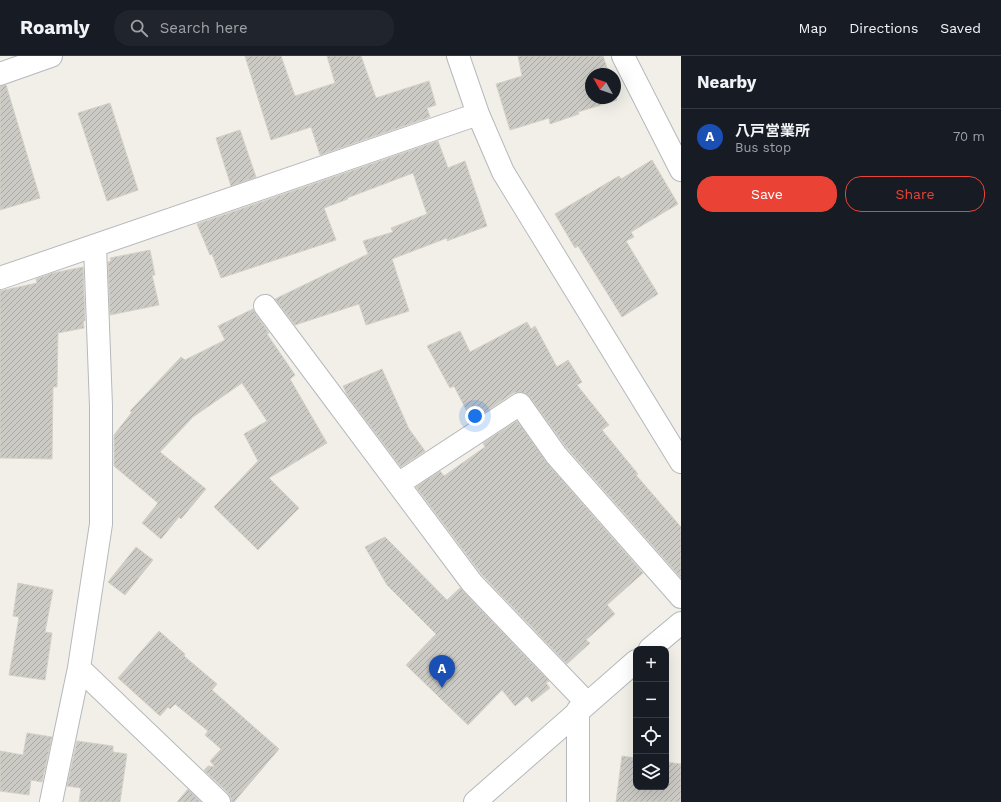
<!DOCTYPE html>
<meta charset="utf-8">
<style>
:root{--surface:#171b24;--page:#20242c;--text:#f1f3f6;--muted:#9ea1a6;--line:#363941;--accent:#ea4335}
body{margin:0;font-family:"Work Sans","Noto Sans JP",sans-serif;background:var(--page);color:var(--text)}
.controls{position:absolute;right:12px;bottom:12px;display:grid;overflow:hidden;border-radius:8px;box-shadow:0 4px 16px #0002}
.controls button{width:36px;height:36px;display:grid;place-items:center;padding:0;border:0;border-bottom:1px solid var(--line);background:var(--surface);color:var(--text);font:20px sans-serif}
.compass{position:absolute;left:585px;top:12px;width:36px;height:36px;border-radius:50%;background:var(--surface);box-shadow:0 4px 16px #0002;rotate:310deg}
.you{position:absolute;left:475px;top:360px;width:14px;height:14px;margin:-10px;border:3px solid #fff;border-radius:50%;background:#1a73e8;box-shadow:0 0 0 6px #1a73e833}
.badge{display:grid;place-items:center;width:26px;height:26px;border-radius:50%;background:var(--accent);color:#fff;font-size:13px;font-weight:700}
.pin{position:absolute;translate:-50% -33px;filter:drop-shadow(0 1px 2px #0008)}
.pin::after{content:'';position:absolute;top:21px;width:14px;height:12px;background:inherit;clip-path:polygon(0 0,100% 0,50% 100%)}
.list{margin:0;padding:0;list-style:none}
h2{display:flex;justify-content:space-between;align-items:center;height:52px;margin:0;padding:0 16px;font-size:17px}
h2 small{font-size:13px;font-weight:400;color:var(--muted)}
.list li{display:grid;grid-template-columns:26px 1fr auto;gap:12px;align-items:center;box-sizing:border-box;height:56px;padding:0 16px;border-top:1px solid var(--line)}
.list b{display:block;font-size:15px;white-space:nowrap}
.list p{margin:0;font-size:13px;white-space:nowrap;color:var(--muted)}
.list em{font-size:13px;font-style:normal;color:var(--muted)}
.actions{display:flex;gap:8px;padding:12px 16px}
.actions a{flex:1;padding:9px 0;border:1px solid var(--accent);border-radius:16px;text-align:center;font-size:14px;color:var(--accent)}
.actions .main{background:var(--accent);color:#fff}
.icon{flex:none;width:22px;height:22px;fill:none;stroke:currentColor;stroke-width:2;stroke-linecap:round;stroke-linejoin:round}
.map{position:relative;flex:none;width:681px;height:746px;overflow:hidden}
header{display:flex;align-items:center;gap:24px;box-sizing:border-box;height:56px;padding:0 20px;background:var(--surface);border-bottom:1px solid var(--line)}
header strong{font-size:19px}
nav{display:flex;gap:22px;margin-inline-start:auto;font-size:14px}
.search{width:280px;height:36px;background:var(--page);display:flex;align-items:center;gap:10px;box-sizing:border-box;padding:0 14px;border-radius:16px;color:var(--muted);font-size:15px}
main{display:flex}
aside{flex:1;background:var(--surface)}
.map>svg:first-child{display:block}
.building{fill:url(#building-hatch);stroke:#d6d1c6}
.lines{fill:none;stroke-linecap:round;stroke-linejoin:round}
.minor-casing{stroke:#b5b8bc;stroke-width:24}
.tertiary-casing{stroke:#b5b8bc;stroke-width:24}
.minor{stroke:#fff;stroke-width:22}
.tertiary{stroke:#fff;stroke-width:22}
</style>
<header>
<strong>Roamly</strong>
<div class="search"><svg class="icon" aria-label="search" viewBox="0 0 24 24"><circle cx="10" cy="10" r="6"/><path d="M15 15l6 6"/></svg>Search here</div>
<nav><a>Map</a><a>Directions</a><a>Saved</a></nav>
</header>
<main>
<div class="map">
<svg width="681" height="746" viewBox="0 0 681 746">
<defs>
<pattern id="building-hatch" width="6" height="6" patternUnits="userSpaceOnUse"><rect width="6" height="6" fill="#cccac5"/><path d="M-1 1l2-2M0 6l6-6M5 7l2-2" fill="none" stroke="#a9a8a4"/></pattern>
</defs>
<rect width="100%" height="100%" fill="#f1efe8"/>
<path class="building" d="M 245,0 L 281,0 L 295,40 L 335,27 L 327,0 L 361,0 L 376,42 L 429,25 L 436,49 L 427,52 L 430,61 L 320,99 L 311,71 L 271,84 Z
M 518,0 L 603,0 L 609,18 L 591,18 L 591,42 L 615,42 L 615,36 L 617,44 L 578,56 L 579,58 L 550,68 L 549,62 L 510,74 L 496,28 L 522,20 Z
M 6,29 L 40,142 L 0,154 L 0,30 Z
M 110,47 L 138,134 L 107,145 L 78,57 Z
M 240,74 L 256,121 L 231,130 L 216,82 Z
M 438,85 L 448,112 L 465,105 L 487,170 L 447,185 L 447,182 L 392,203 L 409,255 L 366,269 L 359,248 L 295,269 L 275,243 L 368,198 L 363,185 L 393,176 L 391,172 L 427,158 L 413,117 L 347,142 L 348,143 L 324,152 L 336,184 L 221,222 L 212,198 L 210,199 L 197,168 Z
M 652,104 L 678,148 L 631,176 L 634,181 L 626,185 L 658,238 L 622,261 L 578,190 L 575,192 L 555,158 L 619,120 L 621,123 Z
M 150,194 L 155,219 L 152,219 L 159,249 L 110,259 L 108,206 L 111,205 L 110,202 Z
M 83,211 L 85,265 L 83,265 L 84,272 L 58,277 L 57,331 L 53,331 L 52,403 L 0,402 L 0,235 L 37,227 L 36,223 L 53,217 Z
M 253,253 L 255,257 L 269,277 L 267,278 L 295,319 L 290,323 L 327,387 L 269,422 L 299,452 L 258,494 L 214,451 L 258,405 L 244,378 L 267,365 L 242,327 L 193,361 L 160,396 L 206,433 L 181,463 L 179,461 L 161,483 L 142,467 L 158,447 L 114,410 L 114,379 L 132,356 L 130,355 L 181,301 L 185,304 L 225,284 L 218,270 Z
M 527,266 L 531,273 L 535,270 L 557,311 L 568,304 L 582,326 L 577,329 L 609,369 L 602,374 L 638,418 L 636,419 L 681,471 L 681,522 L 566,391 L 530,341 L 525,337 L 519,336 L 513,337 L 472,365 L 454,330 L 450,332 L 427,290 L 460,275 L 470,296 Z
M 382,313 L 409,373 L 425,395 L 401,411 L 347,339 L 343,330 Z
M 517,365 L 547,407 L 643,517 L 607,549 L 615,558 L 586,584 L 590,587 L 567,608 L 482,519 L 416,431 L 440,415 L 444,420 L 485,391 L 483,387 Z
M 385,481 L 447,544 L 460,532 L 549,625 L 546,627 L 550,632 L 532,646 L 527,640 L 515,650 L 502,634 L 468,669 L 406,609 L 436,578 L 387,529 L 365,491 Z
M 136,491 L 153,504 L 125,539 L 108,526 Z
M 18,527 L 53,534 L 45,576 L 52,577 L 45,624 L 9,619 L 19,561 L 13,560 Z
M 159,575 L 185,598 L 184,600 L 217,628 L 212,634 L 279,693 L 234,746 L 231,746 L 231,742 L 228,737 L 204,714 L 208,710 L 215,711 L 210,705 L 221,693 L 205,679 L 208,675 L 175,648 L 170,653 L 168,651 L 160,660 L 118,622 Z
M 27,677 L 52,681 L 42,726 L 31,724 L 29,739 L 0,735 L 0,695 L 23,699 Z
M 77,685 L 113,690 L 113,696 L 127,698 L 120,746 L 79,746 L 81,732 L 67,730 Z
M 622,700 L 636,702 L 636,731 L 666,731 L 666,706 L 681,708 L 681,746 L 616,746 Z
M 188,733 L 201,746 L 177,746 Z"/>
<g class="lines">
<defs>
<path id="minor" d="M 458,0 L 478,58 L 503,116 L 681,406
M 623,0 L 681,114
M 0,18 L 51,0
M 95,190 L 101,350 L 101,468 L 79,612 L 219,746
M 0,222 L 478,58
M 265,250 L 472,527 L 587,647
M 398,428 L 520,348 L 556,399 L 681,541
M 578,654 L 578,746
M 51,746 L 79,612"/>
<path id="tertiary" d="M 650,593 L 681,567
M 475,746 L 636,605"/>
</defs>
<use href="#minor" class="minor-casing"/>
<use href="#tertiary" class="tertiary-casing"/>
<use href="#minor" class="minor"/>
<use href="#tertiary" class="tertiary"/>
</g>
</svg>
<div class="controls">
<button>+</button>
<button>−</button>
<button><svg class="icon" aria-label="locate" viewBox="0 0 24 24"><circle cx="12" cy="12" r="6"/><path d="M12 2v4M12 18v4M2 12h4M18 12h4"/></svg></button>
<button><svg class="icon" aria-label="layers" viewBox="0 0 24 24"><path d="M12 4l9 5-9 5-9-5zM3 14l9 5 9-5"/></svg></button>
</div>
<svg class="compass" viewBox="-18 -18 36 36"><path d="M0-13l5 13h-10z" fill="#e53935"/><path d="M0 13l5-13h-10z" fill="#9ea1a6"/></svg>
<div class="you"></div>
<div class="pin badge" style="left:442px;top:632px;background:#1a4fb4">A</div>
</div>
<aside>
<h2>Nearby<small></small></h2>
<ul class="list">
<li><span class="badge" style="background:#1a4fb4">A</span><div><b>八戸営業所</b><p>Bus stop</p></div><em>70 m</em></li>
</ul>
<div class="actions"><a class="main">Save</a><a>Share</a></div>
</aside>
</main>
